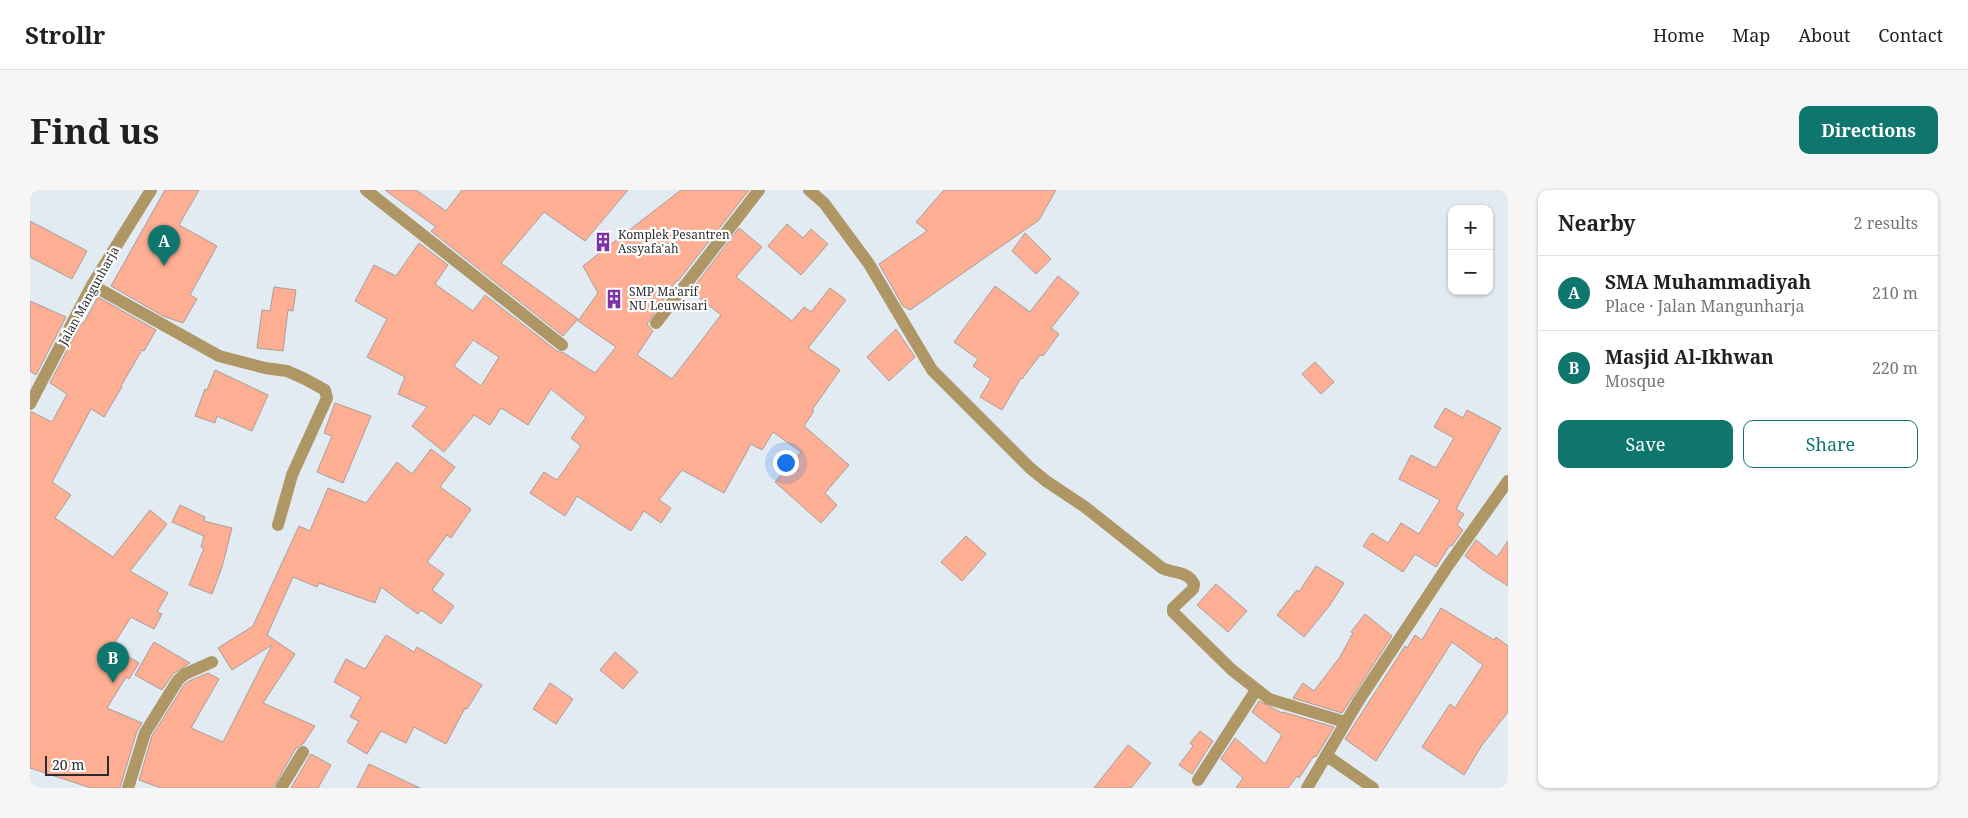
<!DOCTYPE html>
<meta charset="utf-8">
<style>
:root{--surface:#fff;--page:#f6f6f6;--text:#202124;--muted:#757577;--line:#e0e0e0;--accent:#0f766e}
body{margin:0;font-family:"Noto Serif",serif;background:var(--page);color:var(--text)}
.controls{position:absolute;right:15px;top:15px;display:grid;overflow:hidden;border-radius:10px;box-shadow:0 1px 4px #0004}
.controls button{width:45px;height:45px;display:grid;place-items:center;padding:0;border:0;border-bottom:1px solid var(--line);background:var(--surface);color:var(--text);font:25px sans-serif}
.scale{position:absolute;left:15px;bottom:12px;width:64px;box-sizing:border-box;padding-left:5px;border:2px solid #2a2d30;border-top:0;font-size:14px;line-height:18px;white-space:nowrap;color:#2a2d30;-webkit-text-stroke:4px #fff;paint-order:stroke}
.you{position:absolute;left:755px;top:272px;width:18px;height:18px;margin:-12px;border:4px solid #fff;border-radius:50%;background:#1a73e8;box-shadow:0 0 0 8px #1a73e833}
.badge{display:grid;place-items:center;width:32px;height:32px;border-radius:50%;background:var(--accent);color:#fff;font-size:16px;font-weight:700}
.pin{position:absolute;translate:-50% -41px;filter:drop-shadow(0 1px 2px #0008)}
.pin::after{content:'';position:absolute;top:26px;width:18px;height:15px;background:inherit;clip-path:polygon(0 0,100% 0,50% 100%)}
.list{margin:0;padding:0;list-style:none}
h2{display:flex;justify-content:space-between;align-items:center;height:65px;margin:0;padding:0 20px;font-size:21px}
h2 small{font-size:16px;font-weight:400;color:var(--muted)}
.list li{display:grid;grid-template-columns:32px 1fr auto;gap:15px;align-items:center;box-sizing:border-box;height:75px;padding:0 20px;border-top:1px solid var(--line)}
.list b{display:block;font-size:19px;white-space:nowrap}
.list p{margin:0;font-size:16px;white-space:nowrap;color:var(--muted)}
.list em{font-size:16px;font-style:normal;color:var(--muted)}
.actions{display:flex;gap:10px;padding:15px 20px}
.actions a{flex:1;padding:11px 0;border:1px solid var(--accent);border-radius:10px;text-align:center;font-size:18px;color:var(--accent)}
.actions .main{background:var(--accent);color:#fff}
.map{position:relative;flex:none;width:1478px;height:598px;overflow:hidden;border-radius:10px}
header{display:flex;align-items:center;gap:30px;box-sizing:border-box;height:70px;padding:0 25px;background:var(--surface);border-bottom:1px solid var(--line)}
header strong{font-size:24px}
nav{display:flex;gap:28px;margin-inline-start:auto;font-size:18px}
.intro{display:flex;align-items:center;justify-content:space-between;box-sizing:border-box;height:120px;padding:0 30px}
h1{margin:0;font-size:35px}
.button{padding:12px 22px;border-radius:10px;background:var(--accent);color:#fff;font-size:18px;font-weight:700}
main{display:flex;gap:30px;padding:0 30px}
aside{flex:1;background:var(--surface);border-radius:10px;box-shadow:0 1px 4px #0004}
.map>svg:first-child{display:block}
.building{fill:#fdae93;stroke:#a99e9a;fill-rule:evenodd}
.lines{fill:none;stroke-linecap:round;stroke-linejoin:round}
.minor{stroke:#ae9665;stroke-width:12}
.labels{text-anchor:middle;stroke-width:4.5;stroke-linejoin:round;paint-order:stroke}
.poi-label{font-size:12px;fill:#2a2d30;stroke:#fff;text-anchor:start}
.street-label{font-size:12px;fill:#2a2d30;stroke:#fff}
</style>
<header>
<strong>Strollr</strong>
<nav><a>Home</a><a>Map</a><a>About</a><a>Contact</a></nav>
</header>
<div class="intro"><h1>Find us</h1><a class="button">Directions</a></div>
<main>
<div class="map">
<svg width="1478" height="598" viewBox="0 0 1478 598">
<rect width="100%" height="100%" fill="#e2eaf2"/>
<path class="building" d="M 135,0 L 169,0 L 149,35 L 187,56 L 160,105 L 167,109 L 153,133 L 133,126 L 81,96 Z
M 355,0 L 386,0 L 416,21 L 432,0 L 598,0 L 555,51 L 514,22 L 471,73 L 548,129 L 533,146 L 401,41 L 406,37 Z
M 651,0 L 719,0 L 648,91 L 647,90 L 617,134 L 623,141 L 607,165 L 642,189 L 691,125 L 661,101 L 709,38 L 732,57 L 706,87 L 762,131 L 774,117 L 781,122 L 800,98 L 816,110 L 778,158 L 810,180 L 782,220 L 784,221 L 774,236 L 819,275 L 795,303 L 807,315 L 791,333 L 745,292 L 771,262 L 743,242 L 732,260 L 721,254 L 694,303 L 652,280 L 629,310 L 641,318 L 631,333 L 614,321 L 601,341 L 547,306 L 535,326 L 500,303 L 514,282 L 527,290 L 551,256 L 541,248 L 556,227 L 521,199 L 498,235 L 471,218 L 460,235 L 444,225 L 414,262 L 382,236 L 397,217 L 368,204 L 375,187 L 337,167 L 357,129 L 325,111 L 344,75 L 366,86 L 389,53 L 418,75 L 405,94 L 443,121 L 455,105 L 527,161 L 534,163 L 565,183 L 586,157 L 548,131 L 568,103 L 553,76 ZM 443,150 L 469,167 L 451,196 L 424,176 Z
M 914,0 L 1026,0 L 1009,30 L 880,120 L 873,116 L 849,74 L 897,41 L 886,32 Z
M 0,31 L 57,61 L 42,89 L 0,67 Z
M 757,34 L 773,48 L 781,39 L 798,54 L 771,85 L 738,56 Z
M 995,43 L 1021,69 L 1006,84 L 982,61 Z
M 1028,86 L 1049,103 L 1021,138 L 1029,144 L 1013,166 L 1010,165 L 992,189 L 991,188 L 972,220 L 950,207 L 961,189 L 943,176 L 948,169 L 924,152 L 965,96 L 1000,122 Z
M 244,97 L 266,100 L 263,121 L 258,120 L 253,161 L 227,158 L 232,120 L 240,121 Z
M 68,107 L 126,140 L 114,161 L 112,160 L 91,196 L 92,197 L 74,227 L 61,219 L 22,292 L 41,305 L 25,328 L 83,367 L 120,320 L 137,334 L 100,381 L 138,403 L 127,422 L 132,424 L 124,439 L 101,427 L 82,457 L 109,473 L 99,489 L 96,487 L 77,518 L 112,533 L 107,541 L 90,598 L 61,598 L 0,578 L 0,222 L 2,222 L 22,232 L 37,204 L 20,193 L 51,133 L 53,134 Z
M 0,111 L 36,127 L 6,185 L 0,181 Z
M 866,139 L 885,167 L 859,191 L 837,167 Z
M 1285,172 L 1304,192 L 1291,204 L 1272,184 Z
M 185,180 L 238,205 L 222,241 L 187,226 L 185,233 L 165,226 L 175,199 L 177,200 Z
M 305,213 L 341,226 L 313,293 L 287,282 L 302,246 L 294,243 Z
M 1415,218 L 1433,228 L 1437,220 L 1471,238 L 1426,319 L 1434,324 L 1427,335 L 1433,340 L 1422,356 L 1420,355 L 1406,377 L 1385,364 L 1373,382 L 1333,356 L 1342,343 L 1358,353 L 1371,333 L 1389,344 L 1410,310 L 1369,289 L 1381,265 L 1406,278 L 1424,248 L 1404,237 Z
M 401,259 L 425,277 L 410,297 L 441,319 L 421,348 L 417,345 L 397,372 L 414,384 L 402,400 L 424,416 L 411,434 L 391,420 L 388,424 L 351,397 L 345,413 L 289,393 L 287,397 L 263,387 L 237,445 L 265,464 L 233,513 L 285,536 L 273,554 L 266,558 L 243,598 L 131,598 L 109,590 L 122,546 L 154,495 L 159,491 L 178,483 L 189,489 L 161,538 L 193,552 L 242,455 L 202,480 L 188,458 L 223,436 L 269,336 L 280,341 L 298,298 L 336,313 L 367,272 L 382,284 Z
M 150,315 L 175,327 L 174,331 L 202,338 L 192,377 L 182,404 L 159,395 L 174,358 L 171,357 L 174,346 L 142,332 Z
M 936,346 L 956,364 L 932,391 L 911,372 Z
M 1446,350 L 1467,367 L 1478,351 L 1478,396 L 1453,380 L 1435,366 Z
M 1286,376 L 1314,393 L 1300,415 L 1274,447 L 1247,425 L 1267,400 L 1269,402 Z
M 1186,394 L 1217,421 L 1198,442 L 1167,415 Z
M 1411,418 L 1464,450 L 1466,447 L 1478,456 L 1478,522 L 1452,555 L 1434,585 L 1392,557 L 1420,514 L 1425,518 L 1453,475 L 1422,452 L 1346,571 L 1315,549 L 1375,456 L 1377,458 L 1385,445 L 1392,450 Z
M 1335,424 L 1362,446 L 1312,523 L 1263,508 L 1273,493 L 1284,501 L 1310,467 L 1323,443 L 1321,442 Z
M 356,445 L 384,462 L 387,457 L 452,495 L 437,519 L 435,518 L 416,554 L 384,537 L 376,553 L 351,541 L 337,564 L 317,552 L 329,531 L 320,527 L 331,507 L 304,492 L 316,469 L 335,479 Z
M 124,452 L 160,473 L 143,484 L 132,500 L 105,485 Z
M 585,462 L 608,482 L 593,499 L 570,480 Z
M 520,493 L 543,509 L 526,534 L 503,519 Z
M 1229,511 L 1252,523 L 1253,522 L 1304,537 L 1286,567 L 1284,566 L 1269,588 L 1267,586 L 1258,598 L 1206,598 L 1213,588 L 1191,569 L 1205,548 L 1235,574 L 1252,545 L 1222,522 Z
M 1170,541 L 1183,551 L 1162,584 L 1149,575 L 1163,556 L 1160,553 Z
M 1098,555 L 1121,573 L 1101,598 L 1064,598 Z
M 281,564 L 301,575 L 288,598 L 261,598 Z
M 339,574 L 390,598 L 327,598 Z"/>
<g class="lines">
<path class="minor" d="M 336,0 L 532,155
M 779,0 L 794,13 L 839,74 L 902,180 L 1000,278 L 1016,291 L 1055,317 L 1132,378 C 1145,384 1158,381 1164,394 L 1163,399 L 1143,418 L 1143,422 L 1147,426 L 1202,480 L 1239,509 L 1315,532
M 62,95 L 189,166 L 235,178 L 257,181 L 275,189 L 295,200 L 297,208 L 262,285 L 248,335
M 626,133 L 729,0
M 0,214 L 62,95 L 121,0
M 1297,566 L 1343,598
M 1168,590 L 1226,500
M 98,598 L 115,543 L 148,490 L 155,484 L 182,472
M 251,598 L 273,562
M 1277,598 L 1329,510 L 1419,374 L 1478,291"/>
</g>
<defs>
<symbol id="building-bare" viewBox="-9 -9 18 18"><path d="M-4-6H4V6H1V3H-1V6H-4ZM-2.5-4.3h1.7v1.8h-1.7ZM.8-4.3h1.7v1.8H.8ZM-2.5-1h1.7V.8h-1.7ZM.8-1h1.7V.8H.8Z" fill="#7d33a5" stroke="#fff" stroke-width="2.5" paint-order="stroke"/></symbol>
</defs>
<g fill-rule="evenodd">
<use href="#building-bare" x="559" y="38" width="28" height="28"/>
<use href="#building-bare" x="570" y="95" width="28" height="28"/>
</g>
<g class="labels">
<g class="poi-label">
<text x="588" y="49">Komplek Pesantren<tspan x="588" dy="14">Assyafa'ah</tspan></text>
<text x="599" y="106">SMP Ma'arif<tspan x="599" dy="14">NU Leuwisari</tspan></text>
</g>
<g class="street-label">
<text transform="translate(59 106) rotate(-61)" y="4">Jalan Mangunharja</text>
</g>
</g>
</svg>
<div class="controls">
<button>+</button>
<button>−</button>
</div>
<div class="scale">20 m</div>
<div class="you"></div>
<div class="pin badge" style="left:134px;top:76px">A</div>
<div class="pin badge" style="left:83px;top:493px">B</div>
</div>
<aside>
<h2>Nearby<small>2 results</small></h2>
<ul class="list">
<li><span class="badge">A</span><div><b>SMA Muhammadiyah</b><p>Place · Jalan Mangunharja</p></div><em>210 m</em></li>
<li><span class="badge">B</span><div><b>Masjid Al-Ikhwan</b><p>Mosque</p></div><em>220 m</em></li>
</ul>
<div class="actions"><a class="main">Save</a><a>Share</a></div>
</aside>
</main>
